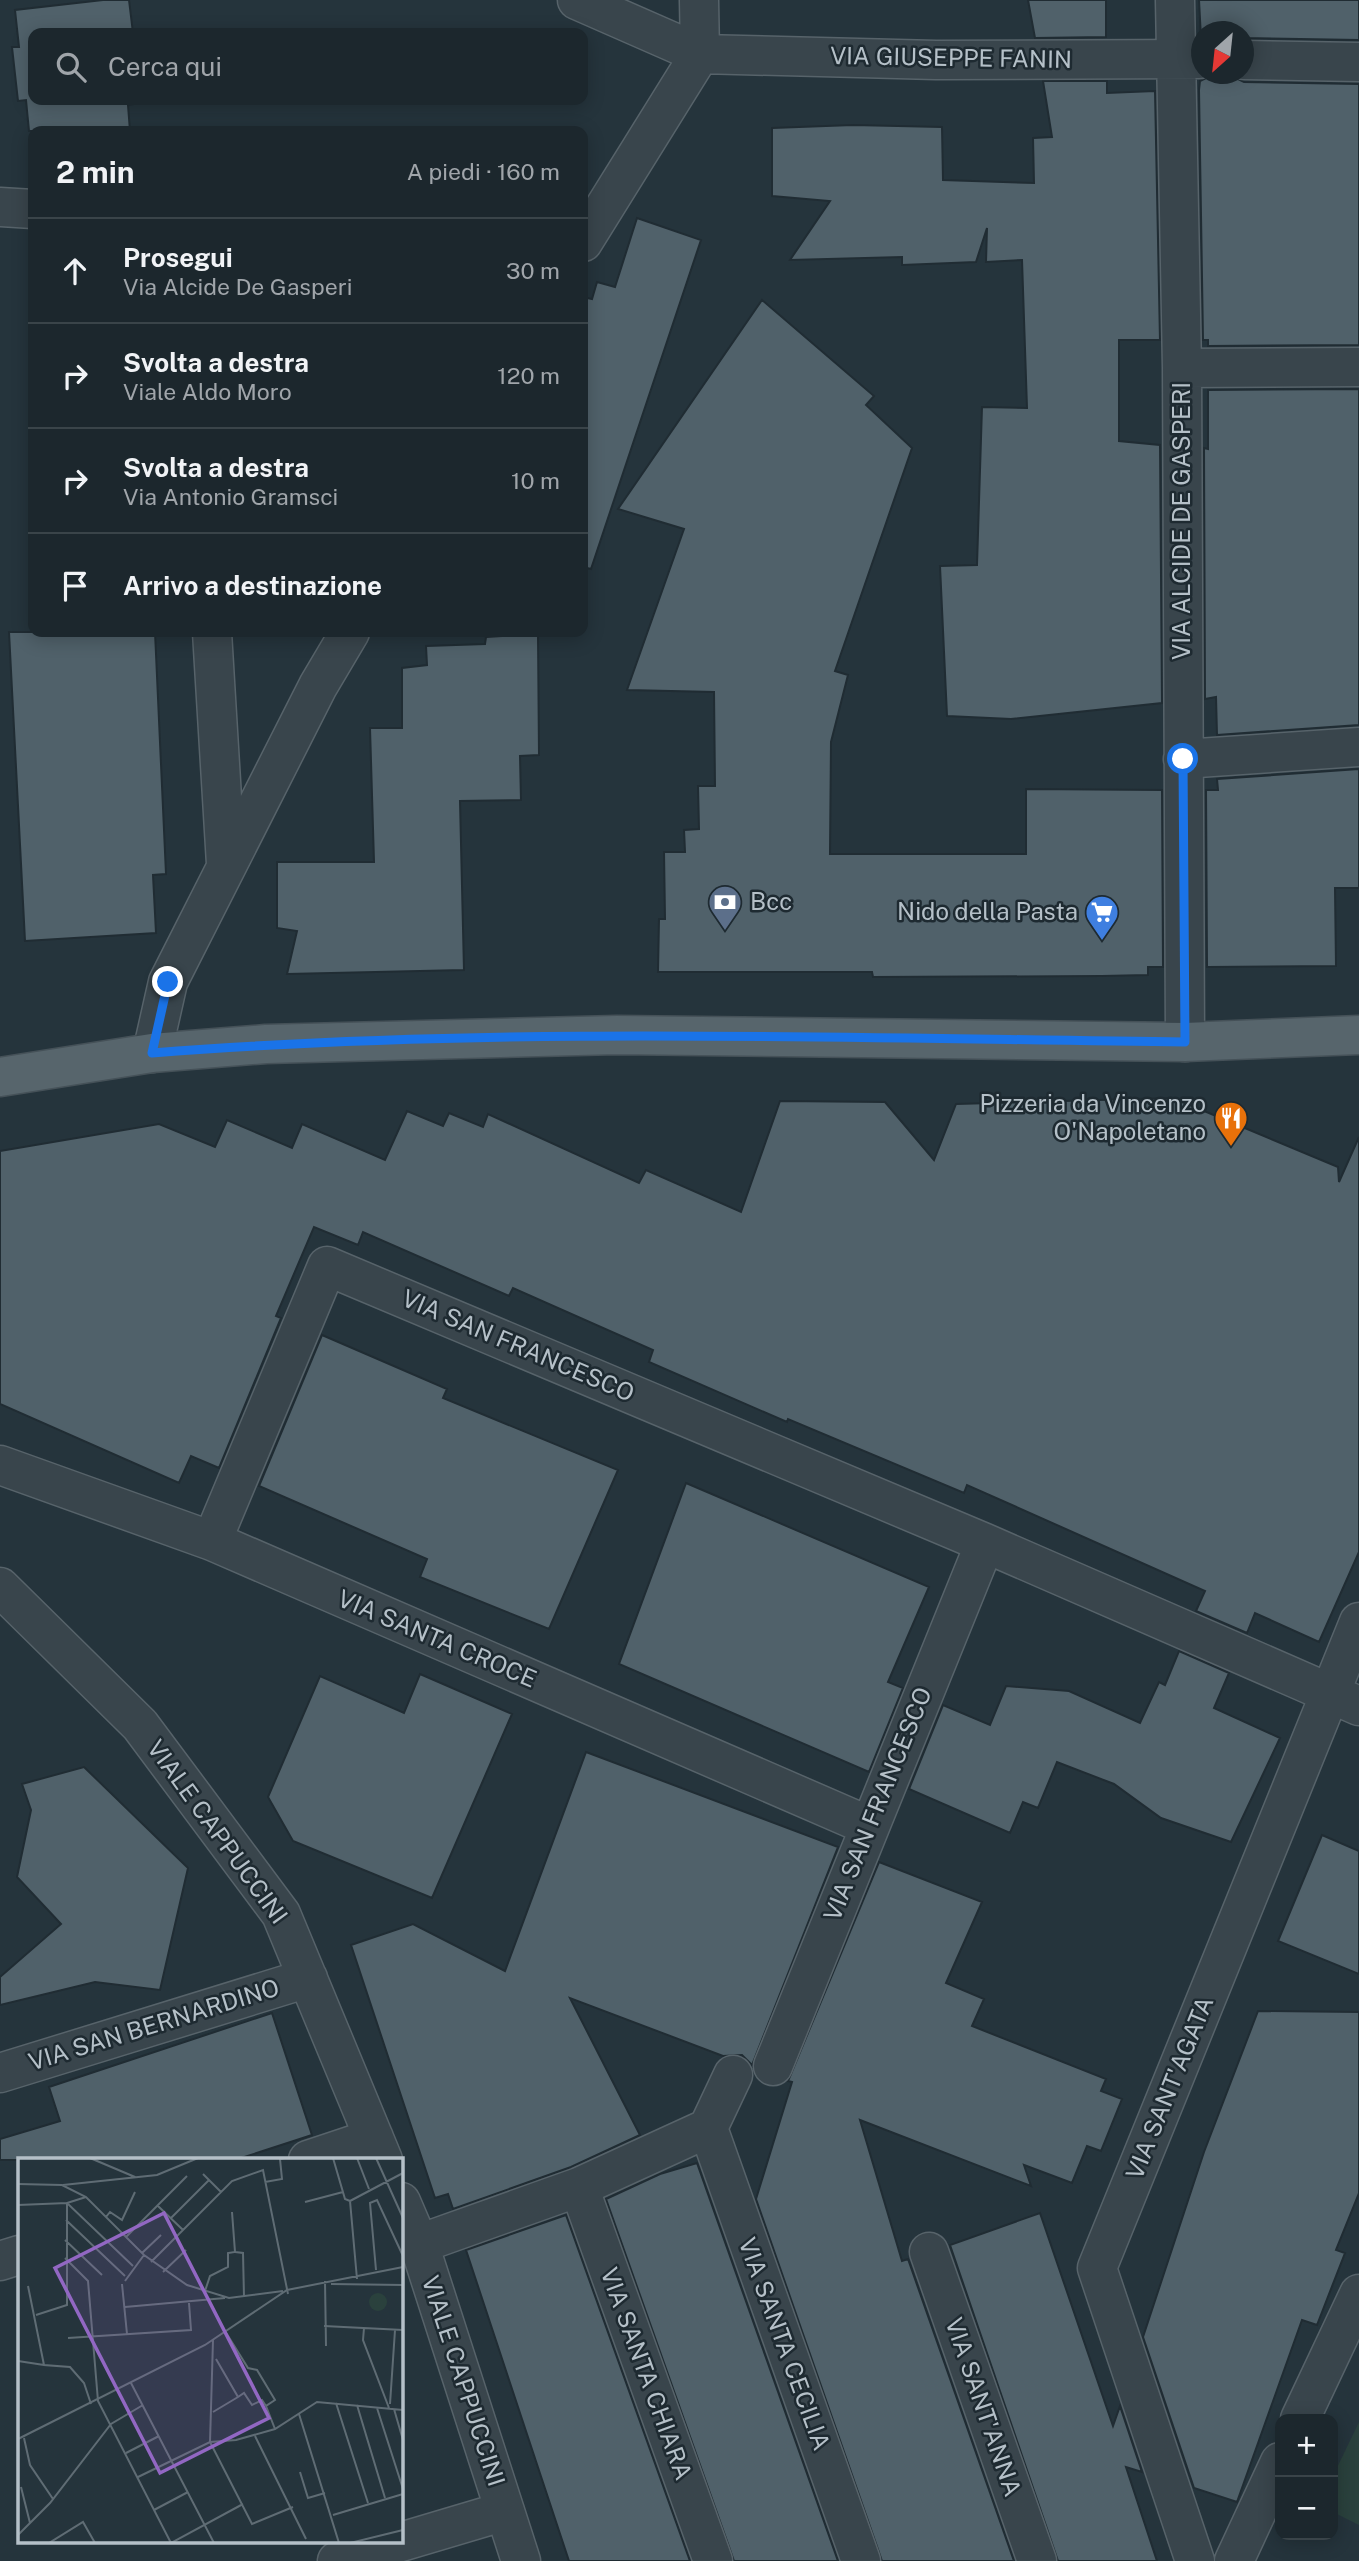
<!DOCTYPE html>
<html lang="it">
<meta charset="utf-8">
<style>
:root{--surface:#1c272d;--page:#293339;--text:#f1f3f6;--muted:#a0a5aa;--line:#3a4449}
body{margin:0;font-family:"Public Sans",sans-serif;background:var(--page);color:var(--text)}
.controls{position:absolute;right:21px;bottom:21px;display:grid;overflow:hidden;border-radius:14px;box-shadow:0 4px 18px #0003}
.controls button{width:63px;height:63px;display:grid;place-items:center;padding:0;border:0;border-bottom:2px solid var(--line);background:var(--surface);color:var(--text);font:35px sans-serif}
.compass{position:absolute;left:1191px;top:21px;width:63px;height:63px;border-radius:50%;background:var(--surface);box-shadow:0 4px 18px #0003;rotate:207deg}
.stop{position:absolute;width:21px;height:21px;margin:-16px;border:5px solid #1a73e8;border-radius:50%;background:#fff}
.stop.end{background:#1a73e8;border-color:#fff;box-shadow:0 2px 7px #0008}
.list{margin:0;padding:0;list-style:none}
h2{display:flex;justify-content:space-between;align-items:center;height:91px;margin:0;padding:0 28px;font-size:30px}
h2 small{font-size:23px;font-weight:400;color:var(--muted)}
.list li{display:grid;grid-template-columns:46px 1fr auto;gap:21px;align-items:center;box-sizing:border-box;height:105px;padding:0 28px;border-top:2px solid var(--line)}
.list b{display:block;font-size:26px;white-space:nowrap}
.list p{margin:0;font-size:23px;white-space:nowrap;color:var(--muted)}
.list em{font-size:23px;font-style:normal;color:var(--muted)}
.icon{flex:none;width:38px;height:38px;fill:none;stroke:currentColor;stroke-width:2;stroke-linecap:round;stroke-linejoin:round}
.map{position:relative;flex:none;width:1359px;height:2561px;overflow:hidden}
.search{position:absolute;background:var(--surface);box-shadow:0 4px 18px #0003;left:28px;top:28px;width:560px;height:77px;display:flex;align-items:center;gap:18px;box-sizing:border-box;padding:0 24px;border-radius:14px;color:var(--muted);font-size:26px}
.panel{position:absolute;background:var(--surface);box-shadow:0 4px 18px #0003;left:28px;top:126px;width:560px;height:511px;border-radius:14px}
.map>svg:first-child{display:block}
.green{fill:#2a413d}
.building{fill:#50616a;stroke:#202c33;stroke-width:2}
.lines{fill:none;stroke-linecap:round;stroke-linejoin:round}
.minor-casing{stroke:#57636a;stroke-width:41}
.major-casing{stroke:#455158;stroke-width:41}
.minor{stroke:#39454c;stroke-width:38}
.major{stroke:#57656c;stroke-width:38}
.route{stroke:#1a73e8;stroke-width:9}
.labels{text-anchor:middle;stroke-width:5;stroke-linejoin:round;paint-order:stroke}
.street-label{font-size:24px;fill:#b5c0c8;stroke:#1e2a31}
.poi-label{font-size:24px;fill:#b5c0c8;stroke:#1e2a31;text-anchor:end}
.inset-road{fill:none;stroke:#5f6c74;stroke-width:2}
.view{fill:#9267c3;fill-opacity:0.15;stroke:#9267c3;stroke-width:3.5}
.inset-edge{fill:none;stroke:#b5c0c8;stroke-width:3.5}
</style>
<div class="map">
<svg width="1359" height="2561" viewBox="0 0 1359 2561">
<rect width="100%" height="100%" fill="#25343c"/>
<path class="green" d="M 1359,2422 L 1359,2525 L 1333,2512 L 1333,2476 Z"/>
<path class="building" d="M 103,0 L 129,0 L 133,33 L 33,33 L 33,100 L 140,100 L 140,103 L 128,105 L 130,131 L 29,131 L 26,100 L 18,101 L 12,47 L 19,47 L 15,10 Z
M 1028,0 L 1106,0 L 1106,37 L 1035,38 Z
M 1199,0 L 1359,0 L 1359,40 L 1243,38 L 1243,32 L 1201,32 L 1201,38 Z
M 1214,74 L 1228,74 L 1244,82 L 1359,84 L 1359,345 L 1208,346 L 1208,340 L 1203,340 L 1199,90 L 1200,81 Z
M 1043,81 L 1107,81 L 1107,93 L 1155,91 L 1160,340 L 1119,340 L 1119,441 L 1160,445 L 1162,703 L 1011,719 L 947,716 L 940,566 L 977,565 L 982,407 L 1027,408 L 1022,260 L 986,262 L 987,228 L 976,262 L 902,265 L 902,257 L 790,260 L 830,201 L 772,196 L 772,128 L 853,125 L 942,127 L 943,180 L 1034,183 L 1033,138 L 1052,137 Z
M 637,218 L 701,240 L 591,569 L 583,567 L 583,297 L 592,299 L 597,282 L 615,287 Z
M 762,300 L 874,396 L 866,405 L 912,448 L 835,671 L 848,675 L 831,742 L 830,854 L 1026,854 L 1026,789 L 1162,790 L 1163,967 L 1148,967 L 1148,975 L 1102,976 L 873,977 L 872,972 L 658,972 L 659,919 L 665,919 L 664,852 L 685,852 L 684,830 L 699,829 L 698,786 L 715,786 L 714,692 L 627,690 L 684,529 L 618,509 Z
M 1359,389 L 1359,725 L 1217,735 L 1216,697 L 1205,699 L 1204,448 L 1208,449 L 1208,390 Z
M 9,632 L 155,632 L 166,874 L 153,875 L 156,933 L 25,941 Z
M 538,634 L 539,755 L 520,756 L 521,800 L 460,801 L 464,970 L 287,974 L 297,931 L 277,928 L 277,862 L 374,862 L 370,728 L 402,728 L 402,668 L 427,665 L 426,646 L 485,644 L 486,637 Z
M 1359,769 L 1359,888 L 1335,888 L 1336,966 L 1207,967 L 1206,790 L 1218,790 L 1217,779 Z
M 1173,1098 L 1338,1167 L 1339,1182 L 1359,1137 L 1359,1552 L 1319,1642 L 1255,1613 L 1247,1633 L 1196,1611 L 1205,1591 L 967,1485 L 964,1493 L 788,1419 L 787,1422 L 649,1362 L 653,1350 L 513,1288 L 509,1296 L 363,1232 L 358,1245 L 314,1227 L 276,1316 L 281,1318 L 219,1468 L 191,1456 L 179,1483 L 0,1404 L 0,1151 L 159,1124 L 215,1147 L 227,1120 L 292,1148 L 302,1124 L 385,1160 L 407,1111 L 443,1126 L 449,1113 L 483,1127 L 488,1114 L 639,1183 L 646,1170 L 741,1212 L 780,1101 L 885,1102 L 934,1160 L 956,1104 Z
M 322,1335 L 447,1389 L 443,1398 L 618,1470 L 549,1629 L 420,1577 L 427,1559 L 259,1486 Z
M 686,1483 L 929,1587 L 888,1682 L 903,1688 L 869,1772 L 619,1664 Z
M 1179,1651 L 1229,1673 L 1214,1708 L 1280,1738 L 1231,1842 L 1161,1818 L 1114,1784 L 1057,1762 L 1038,1808 L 1023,1802 L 1010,1833 L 909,1789 L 943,1705 L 990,1725 L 1006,1686 L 1069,1691 L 1140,1723 L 1159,1682 L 1165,1685 Z
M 420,1674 L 512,1714 L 432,1898 L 293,1841 L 268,1797 L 320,1676 L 404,1713 Z
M 586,1752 L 838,1847 L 752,2065 L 742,2055 L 723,2056 L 570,1998 L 640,2135 L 571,2167 L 453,2209 L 448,2194 L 435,2198 L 351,1945 L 413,1924 L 505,1971 Z
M 84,1767 L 188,1868 L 160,1990 L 95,1982 L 0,2005 L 0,1977 L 61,1924 L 17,1877 L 31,1810 L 22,1784 Z
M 1322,1835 L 1359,1851 L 1359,1974 L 1278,1941 Z
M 879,1862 L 982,1902 L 946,1983 L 984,1999 L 972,2026 L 1106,2079 L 1101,2091 L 1122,2099 L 1101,2151 L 1087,2146 L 1072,2183 L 1024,2165 L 1031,2186 L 860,2120 L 902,2261 L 908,2259 L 1014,2561 L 882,2561 L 756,2199 L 792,2082 L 788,2081 Z
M 1258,2011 L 1359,2012 L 1359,2193 L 1336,2250 L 1345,2253 L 1317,2325 L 1302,2320 L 1237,2502 L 1194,2488 L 1143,2337 L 1204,2152 Z
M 272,2013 L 312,2135 L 235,2160 L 0,2160 L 0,2139 L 60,2121 L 49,2087 Z
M 697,2163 L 838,2561 L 734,2561 L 606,2199 L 660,2174 Z
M 1040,2213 L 1113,2426 L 1120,2406 L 1142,2472 L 1126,2467 L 1157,2561 L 1058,2561 L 950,2245 Z
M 566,2215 L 690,2561 L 569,2561 L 466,2250 Z"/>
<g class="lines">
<defs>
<path id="minor" d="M 577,0 L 700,54 L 936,60 L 1199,59
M 699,0 L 700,54
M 1175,0 L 1182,368 L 1185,1042
M 1244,60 L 1359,62
M 0,207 L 33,209
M 583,242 L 700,54
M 1182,368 L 1359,367
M 212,632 L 226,864
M 1183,759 L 1359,747
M 152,1053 L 168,982 L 318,686 L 350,632
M 0,1465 L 212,1541 L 869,1826
M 212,1541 L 327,1266 L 985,1543 L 1359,1706
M 0,1587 L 140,1725 L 281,1914 L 383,2160
M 773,2066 L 985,1543
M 0,2073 L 308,1978
M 708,2128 L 861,2561
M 308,2160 L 374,2138
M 579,2187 L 713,2561
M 401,2202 L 419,2244 L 521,2561
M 419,2244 L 579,2187 L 708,2128 L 733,2075
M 929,2252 L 1037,2561
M 0,2261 L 19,2255
M 1300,2419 L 1359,2294
M 337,2561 L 505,2511
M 1195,2561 L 1097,2268 L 1359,1622
M 1234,2561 L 1280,2462"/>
<path id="major" d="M 0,1077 L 152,1053 L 266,1044 L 617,1035 L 1185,1042 L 1359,1035"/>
</defs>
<use href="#minor" class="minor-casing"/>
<use href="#major" class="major-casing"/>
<use href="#minor" class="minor"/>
<use href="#major" class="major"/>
</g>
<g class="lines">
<path class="route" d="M 168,982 L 152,1053 C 495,1026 841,1038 1185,1042 L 1183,759"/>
</g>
<defs>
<symbol id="bank-pin" viewBox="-11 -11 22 30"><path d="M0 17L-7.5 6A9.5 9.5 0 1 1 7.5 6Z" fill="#5c6f8a" stroke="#1e2a31"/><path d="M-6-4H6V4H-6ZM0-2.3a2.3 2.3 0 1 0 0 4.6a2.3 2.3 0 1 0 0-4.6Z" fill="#fff"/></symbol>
<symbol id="supermarket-pin" viewBox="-11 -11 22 30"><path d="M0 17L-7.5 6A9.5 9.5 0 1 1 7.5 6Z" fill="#3f7fe0" stroke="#1e2a31"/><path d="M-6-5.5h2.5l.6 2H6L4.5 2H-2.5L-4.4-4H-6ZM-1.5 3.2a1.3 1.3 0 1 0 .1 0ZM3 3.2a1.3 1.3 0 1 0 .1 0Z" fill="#fff"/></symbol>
<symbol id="restaurant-pin" viewBox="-11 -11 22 30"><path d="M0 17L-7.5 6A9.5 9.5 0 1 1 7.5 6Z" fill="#e8710a" stroke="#1e2a31"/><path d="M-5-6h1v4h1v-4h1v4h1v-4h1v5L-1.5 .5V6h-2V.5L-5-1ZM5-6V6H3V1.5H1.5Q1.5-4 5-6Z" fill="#fff"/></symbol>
</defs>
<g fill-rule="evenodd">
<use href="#bank-pin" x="706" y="883" width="38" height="52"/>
<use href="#supermarket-pin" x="1083" y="893" width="38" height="52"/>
<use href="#restaurant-pin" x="1212" y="1099" width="38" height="52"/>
</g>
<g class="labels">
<g class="street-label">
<text transform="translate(951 58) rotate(1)" y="8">VIA GIUSEPPE FANIN</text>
<text transform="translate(1182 521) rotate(-90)" y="8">VIA ALCIDE DE GASPERI</text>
<text transform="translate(518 1346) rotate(23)" y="8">VIA SAN FRANCESCO</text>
<text transform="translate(437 1639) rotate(23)" y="8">VIA SANTA CROCE</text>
<text transform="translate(878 1804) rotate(-68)" y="8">VIA SAN FRANCESCO</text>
<text transform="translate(217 1832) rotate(54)" y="8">VIALE CAPPUCCINI</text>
<text transform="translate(154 2025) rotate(-17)" y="8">VIA SAN BERNARDINO</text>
<text transform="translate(1170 2088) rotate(-68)" y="8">VIA SANT'AGATA</text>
<text transform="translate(784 2344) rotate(70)" y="8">VIA SANTA CECILIA</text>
<text transform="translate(646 2374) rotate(70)" y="8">VIA SANTA CHIARA</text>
<text transform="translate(463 2381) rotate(72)" y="8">VIALE CAPPUCCINI</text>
<text transform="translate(983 2407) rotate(71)" y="8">VIA SANT'ANNA</text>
</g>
<g class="poi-label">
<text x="750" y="910" text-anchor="start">Bcc</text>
<text x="1078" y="920">Nido della Pasta</text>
<text x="1206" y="1112">Pizzeria da Vincenzo<tspan x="1206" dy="28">O'Napoletano</tspan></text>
</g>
</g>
<g transform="translate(18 2158)">
<rect width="385" height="385" fill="#25343c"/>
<path d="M351 144a9 9 0 1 1 18 0a9 9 0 1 1-18 0Z" fill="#2a413d"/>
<path class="inset-road" d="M 72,0 L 117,19M 315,0 L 327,41 L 332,43 L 339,121M 339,0 L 351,31M 358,0 L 385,60M 185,16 L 203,34M 247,24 L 264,21 L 262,1 L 267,0M 0,26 L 44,27 L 68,39 L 126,97 L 169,127 L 211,140 L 265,133M 45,27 L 139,17 L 180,0M 332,43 L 385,15M 287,44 L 325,34M 0,47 L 49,45 L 115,108M 140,48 L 165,72M 88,59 L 92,54 L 104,62 L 117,34M 153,60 L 191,22M 48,62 L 107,118M 108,79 L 169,18M 47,82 L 84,117M 217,94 L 225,95 L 226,139M 124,95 L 143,77M 47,100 L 70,123 L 80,243 L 153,385M 133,104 L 214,23 L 245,12 L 270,136M 358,112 L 352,45 L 359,42 L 385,98M 145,114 L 168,92M 107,123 L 126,97M 307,123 L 308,188M 104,126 L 109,176M 313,126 L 385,127M 10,128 L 26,207 L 52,209 L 66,225 L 73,246M 187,133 L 192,118 L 210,109 L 210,95 L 217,94 L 214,54M 107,149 L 207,140M 18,157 L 49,147 L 49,45 L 68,39M 306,168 L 385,172M 346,170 L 345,182 L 371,250M 207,173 L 230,210 L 239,212 L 257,242 L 248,248 L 257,271M 50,180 L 173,172 L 171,145M 0,203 L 26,207M 113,225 L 196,385M 220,239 L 226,235 L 234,247 L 244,242 L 248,248M 318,245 L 350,345M 372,246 L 377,172M 339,247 L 367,340M 359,250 L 385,331M 376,251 L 385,282M 195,254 L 220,239 L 198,201M 281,256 L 321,385M 237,278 L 288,381M 6,280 L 12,307 L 35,341M 0,281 L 187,187 L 269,132 L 385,109M 192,284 L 234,366 L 275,349M 192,284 L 195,182M 108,295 L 141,278M 282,314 L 290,340 L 307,335M 120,319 L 192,284 L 218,282 L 257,271 L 299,244 L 385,252M 3,329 L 12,365M 136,352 L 170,334M 315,357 L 385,336M 0,377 L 32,345 L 93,266 L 125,247M 31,385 L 65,364 L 77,385M 153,385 L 225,346M 332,385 L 385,372"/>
<path class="view" d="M 146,55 L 251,260 L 142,315 L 37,110 Z"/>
<rect width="385" height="385" class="inset-edge"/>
</g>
</svg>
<div class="controls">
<button>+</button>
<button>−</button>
</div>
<svg class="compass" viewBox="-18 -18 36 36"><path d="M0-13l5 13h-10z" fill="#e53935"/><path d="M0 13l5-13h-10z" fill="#a0a5aa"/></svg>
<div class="stop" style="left:1183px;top:759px"></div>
<div class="stop end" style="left:168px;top:982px"></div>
<div class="search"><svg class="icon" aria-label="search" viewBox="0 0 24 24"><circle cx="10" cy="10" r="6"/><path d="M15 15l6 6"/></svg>Cerca qui</div>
<section class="panel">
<h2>2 min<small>A piedi · 160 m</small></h2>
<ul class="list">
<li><svg class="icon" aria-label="ahead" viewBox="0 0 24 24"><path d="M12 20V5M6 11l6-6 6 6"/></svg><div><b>Prosegui</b><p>Via Alcide De Gasperi</p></div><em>30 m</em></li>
<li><svg class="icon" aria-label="right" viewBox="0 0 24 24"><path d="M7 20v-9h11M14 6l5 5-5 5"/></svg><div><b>Svolta a destra</b><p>Viale Aldo Moro</p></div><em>120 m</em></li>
<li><svg class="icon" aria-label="right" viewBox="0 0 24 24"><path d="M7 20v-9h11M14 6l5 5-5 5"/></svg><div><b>Svolta a destra</b><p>Via Antonio Gramsci</p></div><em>10 m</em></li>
<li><svg class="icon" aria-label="arrive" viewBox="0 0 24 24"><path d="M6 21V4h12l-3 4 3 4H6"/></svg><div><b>Arrivo a destinazione</b></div></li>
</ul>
</section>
</div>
